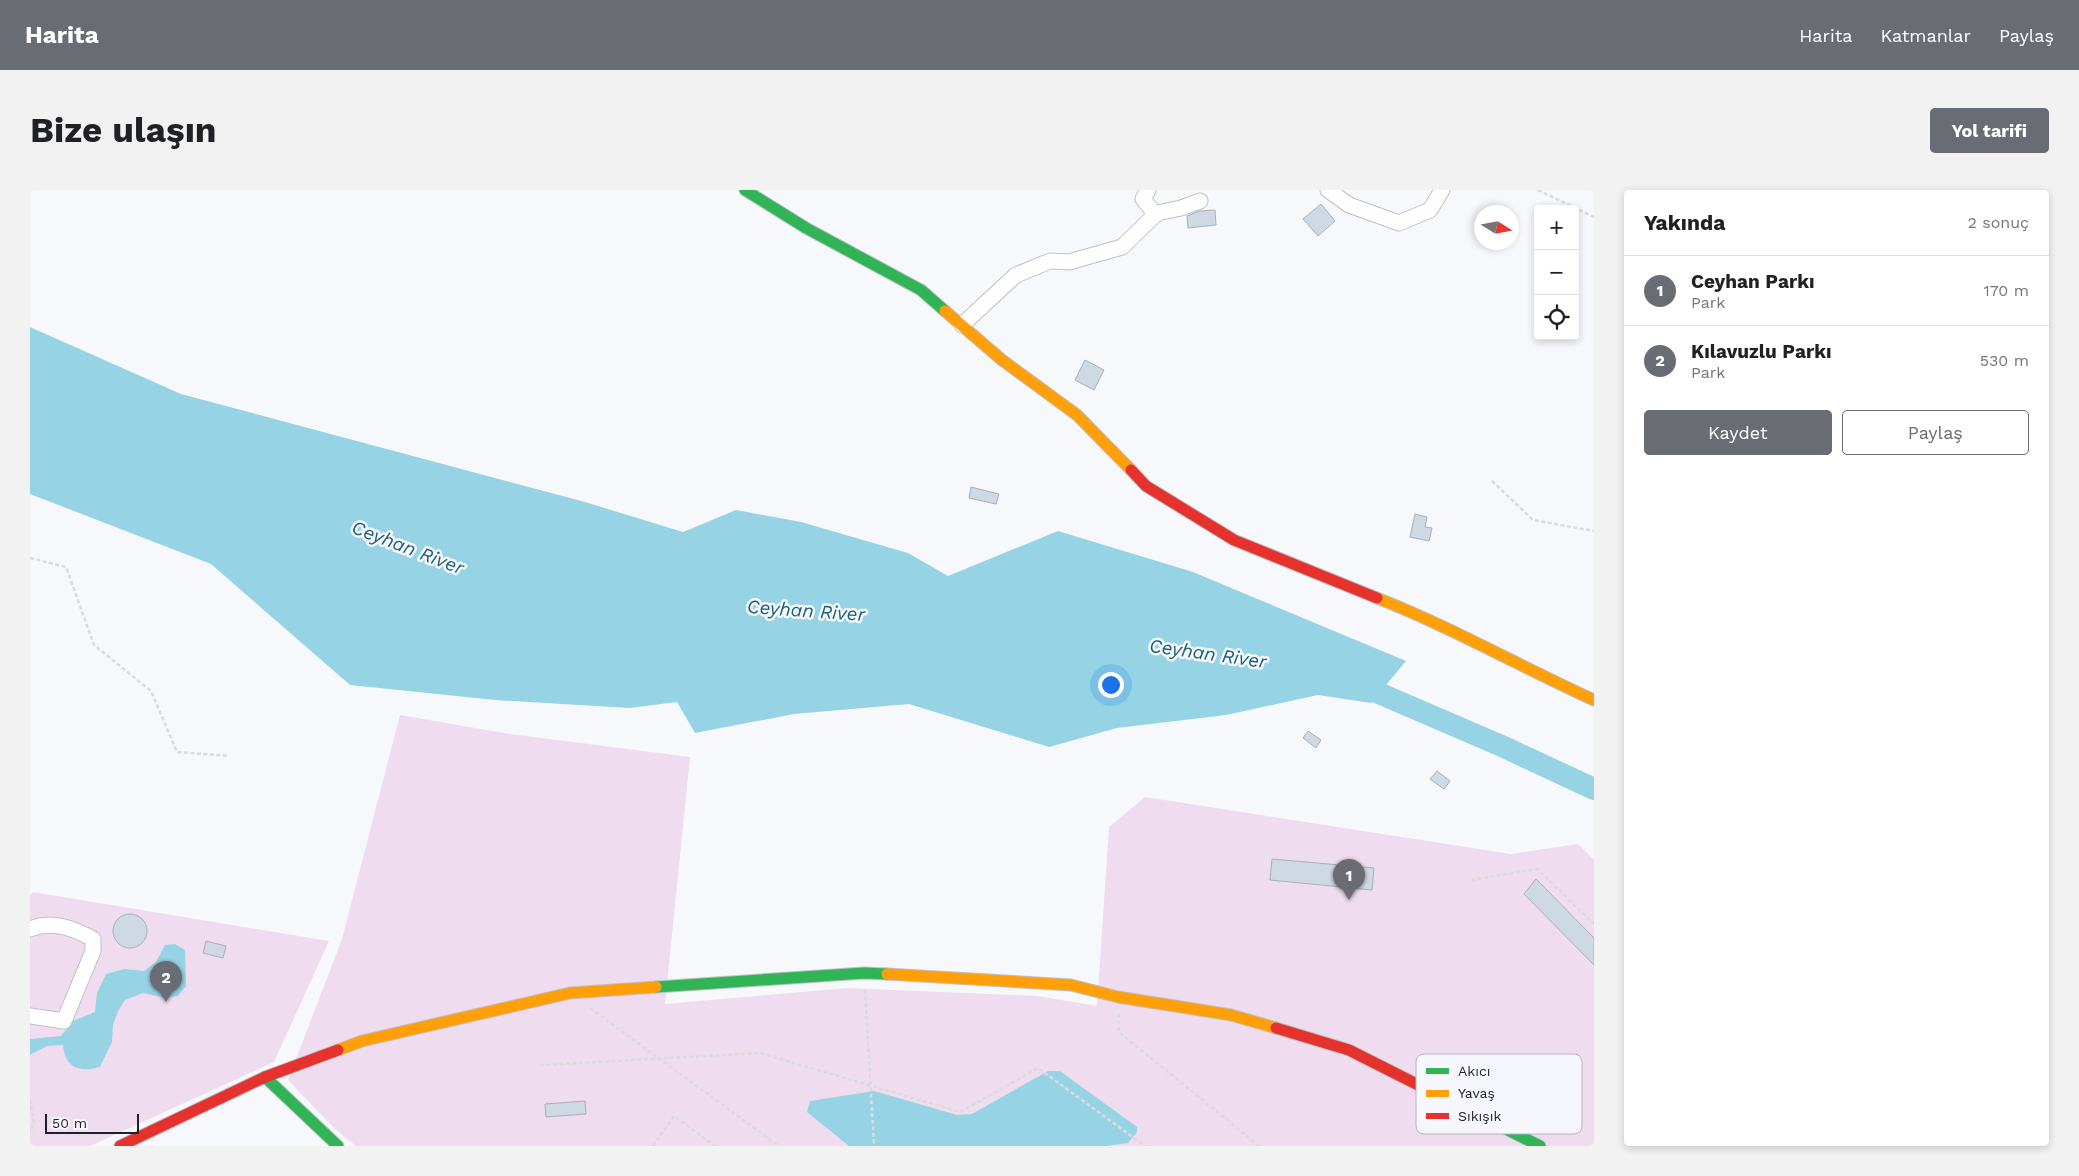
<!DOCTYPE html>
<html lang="tr">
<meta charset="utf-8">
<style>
:root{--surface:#fff;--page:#f2f2f2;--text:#202124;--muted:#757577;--line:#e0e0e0;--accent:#6a6c74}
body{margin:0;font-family:"Work Sans",sans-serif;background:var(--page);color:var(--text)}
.controls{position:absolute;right:15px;top:15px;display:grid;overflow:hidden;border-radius:5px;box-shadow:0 2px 8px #0003}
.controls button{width:45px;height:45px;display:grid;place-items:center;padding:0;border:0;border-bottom:1px solid var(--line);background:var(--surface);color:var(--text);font:25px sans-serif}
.compass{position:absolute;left:1444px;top:15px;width:45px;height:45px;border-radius:50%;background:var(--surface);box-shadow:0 2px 8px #0003;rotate:101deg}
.scale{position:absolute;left:15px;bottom:12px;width:94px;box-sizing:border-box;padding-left:5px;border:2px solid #1e202c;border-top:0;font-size:14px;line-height:18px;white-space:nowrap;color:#1e202c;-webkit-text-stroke:4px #f5f7fd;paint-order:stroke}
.you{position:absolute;left:1080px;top:494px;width:18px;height:18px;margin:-12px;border:4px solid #fff;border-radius:50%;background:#1a73e8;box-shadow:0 0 0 8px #1a73e833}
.badge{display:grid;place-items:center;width:32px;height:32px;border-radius:50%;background:var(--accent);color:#fff;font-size:16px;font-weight:700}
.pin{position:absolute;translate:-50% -41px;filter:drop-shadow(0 1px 2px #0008)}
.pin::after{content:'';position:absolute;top:26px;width:18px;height:15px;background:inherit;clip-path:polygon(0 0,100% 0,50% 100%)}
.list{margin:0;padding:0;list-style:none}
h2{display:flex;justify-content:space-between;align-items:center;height:65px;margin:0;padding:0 20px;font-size:21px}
h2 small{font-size:16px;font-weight:400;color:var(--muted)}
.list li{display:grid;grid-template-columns:32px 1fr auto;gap:15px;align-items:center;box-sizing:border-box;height:70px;padding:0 20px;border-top:1px solid var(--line)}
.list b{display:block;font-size:19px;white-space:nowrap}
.list p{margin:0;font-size:16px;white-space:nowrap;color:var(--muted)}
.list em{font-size:16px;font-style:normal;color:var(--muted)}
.actions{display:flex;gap:10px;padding:15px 20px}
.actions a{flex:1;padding:11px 0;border:1px solid var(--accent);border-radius:5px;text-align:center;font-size:18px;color:var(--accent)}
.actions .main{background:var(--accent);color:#fff}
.icon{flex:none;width:28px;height:28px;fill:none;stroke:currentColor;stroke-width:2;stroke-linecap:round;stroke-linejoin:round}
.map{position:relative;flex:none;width:1564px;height:956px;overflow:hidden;border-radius:5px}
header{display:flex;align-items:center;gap:30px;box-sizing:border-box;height:70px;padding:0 25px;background:var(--accent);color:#fff}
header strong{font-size:24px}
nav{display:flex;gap:28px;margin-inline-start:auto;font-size:18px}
.intro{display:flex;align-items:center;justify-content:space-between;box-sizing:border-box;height:120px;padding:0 30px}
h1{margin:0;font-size:35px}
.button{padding:12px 22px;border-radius:5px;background:var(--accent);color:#fff;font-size:18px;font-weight:700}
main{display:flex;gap:30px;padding:0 30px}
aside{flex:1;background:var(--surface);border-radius:5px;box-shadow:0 2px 8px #0003}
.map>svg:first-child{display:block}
.green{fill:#f0dcef}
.water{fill:#96d4e5}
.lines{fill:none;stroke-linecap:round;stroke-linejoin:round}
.river{stroke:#96d4e5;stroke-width:22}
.building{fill:#ced9e4;stroke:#aaafb5}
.street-casing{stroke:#bfc1c8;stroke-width:17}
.fast-casing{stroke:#bfc1c8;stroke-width:13}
.slow-casing{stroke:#bfc1c8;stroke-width:13}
.jam-casing{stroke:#bfc1c8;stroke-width:13}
.path{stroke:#dadbdc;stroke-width:2.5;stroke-dasharray:4 2.5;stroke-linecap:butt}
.street{stroke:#fefefe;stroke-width:15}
.fast{stroke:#30b455;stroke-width:11}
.slow{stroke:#ff9f0a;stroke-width:11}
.jam{stroke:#e5322d;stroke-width:11}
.labels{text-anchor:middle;stroke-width:5;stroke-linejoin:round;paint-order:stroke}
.water-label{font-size:19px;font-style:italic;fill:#1a6173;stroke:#f5f7fd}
.key{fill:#f5f7fd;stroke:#b4b6be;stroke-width:1}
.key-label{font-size:14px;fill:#1e202c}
</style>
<header>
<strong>Harita</strong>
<nav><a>Harita</a><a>Katmanlar</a><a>Paylaş</a></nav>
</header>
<div class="intro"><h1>Bize ulaşın</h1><a class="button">Yol tarifi</a></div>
<main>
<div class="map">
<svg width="1564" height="956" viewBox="0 0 1564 956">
<rect width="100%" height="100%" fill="#f7f8fb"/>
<path class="green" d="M 370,525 L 480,544 L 660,567 L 635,814 L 817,798 L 1007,806 L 1067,816 L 1079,637 L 1115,607 L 1481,664 L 1548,654 L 1564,670 L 1564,956 L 326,956 L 305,939 L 258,890 L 312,749 Z
M 3,702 L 299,751 L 244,872 L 60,956 L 0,956 L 0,705 Z"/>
<path class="water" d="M 0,137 L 151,204 L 555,312 L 653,342 L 706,320 L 771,332 L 878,363 L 918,386 L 1028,341 L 1163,382 L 1376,471 L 1341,513 L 1288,505 L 1196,525 L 1087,538 L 1019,557 L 879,514 L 764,524 L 665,543 L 647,512 L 600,518 L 465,510 L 320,495 L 181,374 L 0,304 Z
M 145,754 L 155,760 L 156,796 L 148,806 L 135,808 L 113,803 L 95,810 L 88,821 L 83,835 L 82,852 L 70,877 C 50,883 35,878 33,855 L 17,856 L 0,865 L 0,849 L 31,846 L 43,831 L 65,822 L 67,803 L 76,784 L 94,779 L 114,781 L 126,772 L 135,755 Z
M 1018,881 L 1030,881 L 1107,937 L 1107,942 L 1098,953 L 1077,956 L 819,956 L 777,922 L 780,911 L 844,901 L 927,925 L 942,924 Z"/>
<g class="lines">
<path class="river" d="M 1323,492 L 1474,557 L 1564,599"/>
</g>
<path class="building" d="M 1291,14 L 1305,31 L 1288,46 L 1273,29 Z
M 1185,20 L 1186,35 L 1158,38 L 1157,26 L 1169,21 Z
M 1055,170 L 1074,180 L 1064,200 L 1045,190 Z
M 941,297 L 969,304 L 966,314 L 939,308 Z
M 1385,324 L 1397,327 L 1395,337 L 1402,338 L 1399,351 L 1380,347 Z
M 1278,541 L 1291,550 L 1286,558 L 1273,548 Z
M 1407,581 L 1420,591 L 1414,599 L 1400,589 Z
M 1242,669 L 1344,678 L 1342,700 L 1240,690 Z
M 1506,689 L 1564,748 L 1564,775 L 1494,704 Z
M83 741a17 17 0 1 1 34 0a17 17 0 1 1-34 0Z
M 176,751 L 196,756 L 193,768 L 173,763 Z
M 555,911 L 556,924 L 516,927 L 515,914 Z"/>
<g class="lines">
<defs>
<path id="street" d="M 1118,0 L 1113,9 L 1126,25
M 1298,0 L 1319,15 L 1369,33 L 1400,20 L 1412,0
M 932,135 L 986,85 L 1020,71 L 1039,72 L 1092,57 L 1127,23 L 1151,18 L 1170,11
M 0,739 C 22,730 43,738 63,749 L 63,761 L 34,831 L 0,826"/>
<path id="fast" d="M 715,0 L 776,38 L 891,100 L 915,121
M 626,797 L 834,783 L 857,784
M 235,887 L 308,956
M 1428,915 L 1510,956"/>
<path id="slow" d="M 915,121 L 972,170 L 1047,225 L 1101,280
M 1347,408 C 1421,437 1491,477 1564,510
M 857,784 L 1041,795 L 1088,807 L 1201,825 L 1246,838
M 308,860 L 332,851 L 540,803 L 626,797"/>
<path id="jam" d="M 1101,280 L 1116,296 L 1204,350 L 1347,408
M 1246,838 L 1319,860 L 1428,915
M 90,956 L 235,887 L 308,860"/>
</defs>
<use href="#street" class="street-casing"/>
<use href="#fast" class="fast-casing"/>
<use href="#slow" class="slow-casing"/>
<use href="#jam" class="jam-casing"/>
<path class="path" d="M 1508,0 L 1564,27
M 1462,291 L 1503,330 L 1564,341
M 0,368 L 36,377 L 64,455 L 121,501 L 147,562 L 199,566
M 1441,690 L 1507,679 L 1564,734
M 835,800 L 844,956
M 560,818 L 749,956
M 1089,824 L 1089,842 L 1229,956
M 510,875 L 730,863 L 930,922 L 1008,878 L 1115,956
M 0,910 L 4,934 L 0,942
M 623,956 L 644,926 L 685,956"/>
<use href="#street" class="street"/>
<use href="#fast" class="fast"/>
<use href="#slow" class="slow"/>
<use href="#jam" class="jam"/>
</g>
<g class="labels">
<g class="water-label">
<text transform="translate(378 357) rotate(21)" y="7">Ceyhan River</text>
<text transform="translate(776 420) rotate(4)" y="7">Ceyhan River</text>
<text transform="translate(1178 463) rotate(8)" y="7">Ceyhan River</text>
</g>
</g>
<rect x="1386" y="864" width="166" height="80" rx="8" class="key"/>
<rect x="1396" y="878" width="23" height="6" fill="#30b455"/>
<rect x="1396" y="900" width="23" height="7" fill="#ff9f0a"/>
<rect x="1396" y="923" width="23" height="6" fill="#e5322d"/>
<g class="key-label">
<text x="1428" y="886">Akıcı</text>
<text x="1428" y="908">Yavaş</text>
<text x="1428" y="931">Sıkışık</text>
</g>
</svg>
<div class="controls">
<button>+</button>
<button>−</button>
<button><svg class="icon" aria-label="locate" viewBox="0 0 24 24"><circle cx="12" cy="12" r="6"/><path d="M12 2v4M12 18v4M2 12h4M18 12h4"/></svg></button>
</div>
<svg class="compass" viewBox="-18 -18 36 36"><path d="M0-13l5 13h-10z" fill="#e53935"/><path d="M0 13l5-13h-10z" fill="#757577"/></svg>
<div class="scale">50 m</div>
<div class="you"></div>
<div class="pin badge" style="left:1319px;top:710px">1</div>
<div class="pin badge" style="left:136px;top:812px">2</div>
</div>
<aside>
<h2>Yakında<small>2 sonuç</small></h2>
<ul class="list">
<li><span class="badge">1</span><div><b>Ceyhan Parkı</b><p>Park</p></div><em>170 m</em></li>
<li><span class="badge">2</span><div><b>Kılavuzlu Parkı</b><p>Park</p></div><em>530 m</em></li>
</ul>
<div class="actions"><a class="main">Kaydet</a><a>Paylaş</a></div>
</aside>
</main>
